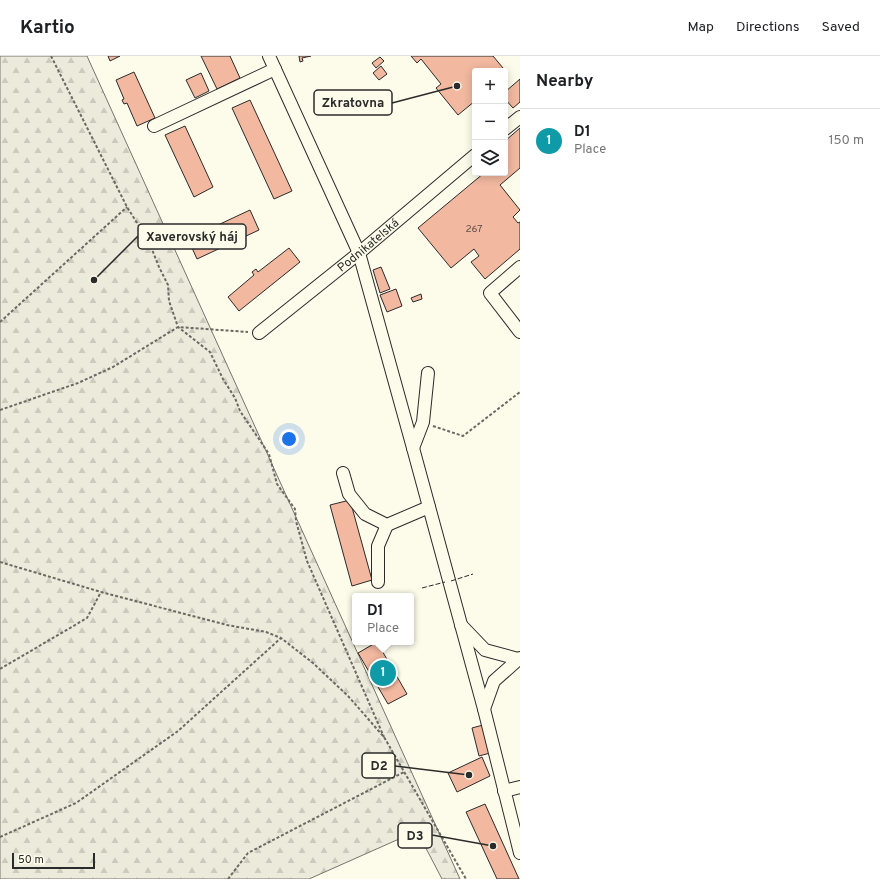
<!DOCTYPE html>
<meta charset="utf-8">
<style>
:root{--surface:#fff;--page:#f6f6f6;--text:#202124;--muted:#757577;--line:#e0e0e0;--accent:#111827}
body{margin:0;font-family:Overpass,sans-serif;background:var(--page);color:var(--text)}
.controls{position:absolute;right:12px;top:12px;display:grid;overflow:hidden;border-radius:4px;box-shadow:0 2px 10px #0003}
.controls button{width:36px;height:36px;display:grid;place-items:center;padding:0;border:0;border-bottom:1px solid var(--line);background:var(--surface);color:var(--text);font:20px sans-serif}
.scale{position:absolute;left:12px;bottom:10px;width:83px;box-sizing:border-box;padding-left:4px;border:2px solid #2b2b2b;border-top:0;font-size:11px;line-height:14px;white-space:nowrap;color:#2b2b2b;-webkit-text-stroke:3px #fdfbea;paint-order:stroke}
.you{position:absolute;left:289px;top:383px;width:14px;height:14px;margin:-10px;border:3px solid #fff;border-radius:50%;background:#1a73e8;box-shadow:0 0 0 6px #1a73e833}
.badge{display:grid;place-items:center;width:26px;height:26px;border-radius:50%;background:var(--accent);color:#fff;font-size:13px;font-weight:700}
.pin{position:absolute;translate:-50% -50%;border:2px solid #fff;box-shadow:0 1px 4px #0006}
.popup{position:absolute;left:352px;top:537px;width:62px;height:52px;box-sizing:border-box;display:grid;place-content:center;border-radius:4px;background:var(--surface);filter:drop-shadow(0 1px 3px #0005);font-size:13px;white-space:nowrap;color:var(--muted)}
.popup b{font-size:15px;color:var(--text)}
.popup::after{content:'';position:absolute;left:50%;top:100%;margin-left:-8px;border:8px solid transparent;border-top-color:var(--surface)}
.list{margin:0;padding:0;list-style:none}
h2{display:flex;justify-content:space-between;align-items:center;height:52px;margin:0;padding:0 16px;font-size:17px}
h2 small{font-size:13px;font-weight:400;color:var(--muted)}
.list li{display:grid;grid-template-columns:26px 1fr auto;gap:12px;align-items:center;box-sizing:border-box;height:64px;padding:0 16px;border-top:1px solid var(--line)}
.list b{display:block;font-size:15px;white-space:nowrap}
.list p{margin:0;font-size:13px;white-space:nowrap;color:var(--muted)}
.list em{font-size:13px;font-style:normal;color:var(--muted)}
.icon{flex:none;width:22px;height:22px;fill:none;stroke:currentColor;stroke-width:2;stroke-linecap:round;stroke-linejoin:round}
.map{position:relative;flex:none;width:520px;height:823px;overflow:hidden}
header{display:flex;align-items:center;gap:24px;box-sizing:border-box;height:56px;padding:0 20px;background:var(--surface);border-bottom:1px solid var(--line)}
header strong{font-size:19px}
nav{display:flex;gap:22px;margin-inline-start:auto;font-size:14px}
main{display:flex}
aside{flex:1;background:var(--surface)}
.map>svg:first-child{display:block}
.forest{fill:url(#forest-firs);stroke:#74746e}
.building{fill:#f2b8a0;stroke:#2b2b2b}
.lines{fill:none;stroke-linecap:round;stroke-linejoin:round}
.minor-casing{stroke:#2b2b2b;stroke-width:14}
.path{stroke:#6a6964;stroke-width:2;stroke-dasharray:3 2;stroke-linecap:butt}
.minor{stroke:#fdfbea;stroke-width:12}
.fence{stroke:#2b2b2b;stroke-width:1;stroke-dasharray:5 2;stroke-linecap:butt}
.labels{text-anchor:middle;stroke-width:3;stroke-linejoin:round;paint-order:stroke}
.number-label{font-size:10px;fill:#5d4e48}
.street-label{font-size:12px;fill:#2b2b2b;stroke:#fdfbea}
.leader{fill:none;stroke:#2b2b2b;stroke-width:1.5}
.callout-dot{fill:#2b2b2b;stroke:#fdfbea;stroke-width:1.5}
.callout{fill:#fdfbea;stroke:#2b2b2b;stroke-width:1.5}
.callout-label{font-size:13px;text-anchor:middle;font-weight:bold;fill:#2b2b2b}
</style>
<header>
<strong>Kartio</strong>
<nav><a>Map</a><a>Directions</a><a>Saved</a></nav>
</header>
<main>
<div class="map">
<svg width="520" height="823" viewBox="0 0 520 823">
<defs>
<pattern id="forest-firs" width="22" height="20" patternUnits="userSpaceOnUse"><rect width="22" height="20" fill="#ecebdb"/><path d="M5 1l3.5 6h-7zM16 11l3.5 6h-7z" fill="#cbcabc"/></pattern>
</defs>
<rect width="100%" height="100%" fill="#fdfbea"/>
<path class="forest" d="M 0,0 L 87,0 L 460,823 L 442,823 L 417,775 L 309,823 L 0,823 Z"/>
<path class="building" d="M 108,0 L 120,0 L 110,5 Z
M 201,0 L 230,0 L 240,22 L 217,33 Z
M 299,0 L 311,0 L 302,2 L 303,5 L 300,6 Z
M 411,0 L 493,0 L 508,18 L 505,21 L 505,15 L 475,15 L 475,45 L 458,59 L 436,32 L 441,28 L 421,3 L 417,7 Z
M 380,1 L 384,5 L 376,12 L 372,7 Z
M 381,10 L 387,18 L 379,24 L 373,17 Z
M 134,16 L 155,62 L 137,70 L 127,47 L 124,48 L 122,44 L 124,43 L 116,24 Z
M 201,17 L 209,35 L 195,42 L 186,24 Z
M 520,23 L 520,46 L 513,52 L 505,43 L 505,36 Z
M 250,44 L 292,135 L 274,143 L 232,52 Z
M 185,70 L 213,131 L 194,141 L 165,79 Z
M 520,72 L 520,112 L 500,129 L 520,154 L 513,161 L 518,167 L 520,166 L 520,193 L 485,223 L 471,206 L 479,200 L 474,193 L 451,212 L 418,172 L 484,117 L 490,117 L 491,119 L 493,117 L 505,117 L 505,85 Z
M 250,154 L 259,174 L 197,203 L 188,183 Z
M 289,192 L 300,206 L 239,255 L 228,241 L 254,219 L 252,216 L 256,213 L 258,216 Z
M 381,211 L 390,233 L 380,237 L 373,214 Z
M 396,233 L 402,250 L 387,256 L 380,239 Z
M 421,238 L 422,243 L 413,246 L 411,242 Z
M 350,444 L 372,524 L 352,530 L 330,449 Z
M 377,586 L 407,638 L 388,648 L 358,597 Z
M 483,669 L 490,697 L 479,700 L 472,672 Z
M 482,701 L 490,720 L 457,736 L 448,717 Z
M 485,748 L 519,823 L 497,823 L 466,756 Z"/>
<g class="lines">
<defs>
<g id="minor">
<path d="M 269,0 L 359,197 L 413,392 L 484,653 L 520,797"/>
<path d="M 154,70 L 275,13"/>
<path d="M 505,73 L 520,61"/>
<path d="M 520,211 L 490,237 L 520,276"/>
<path id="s1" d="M 259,277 L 359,197 L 475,99"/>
<path d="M 413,392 L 423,366 L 428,317"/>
<path d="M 343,417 L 349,438 L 365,458 L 387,469 L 429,451"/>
<path d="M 378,526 L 378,490 L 387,469"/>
<path d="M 461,569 L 485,594 L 518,603"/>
<path d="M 484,653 L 494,625 L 520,602"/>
<path d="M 504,735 L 520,731"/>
</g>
</defs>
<use href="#minor" class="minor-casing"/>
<path class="path" d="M 51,0 L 127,151 L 149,186 L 159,211 L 168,229 L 169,245 L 178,271 L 210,296 L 223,323 L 235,342 L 240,355 L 269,398 L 277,428 L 295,453 L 296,465 L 307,505 L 384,681
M 0,266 L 127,151
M 0,354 L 78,327 L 113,311 L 178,271 L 248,276
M 433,370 L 463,380 L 520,336
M 0,506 L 101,536 L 227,569 L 266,576 L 281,582 L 313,607 L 348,640 L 384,681 L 466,823
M 0,613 L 87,562 L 101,536
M 0,781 L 76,747 L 178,675 L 281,582
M 228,823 L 248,797 L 404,716"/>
<use href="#minor" class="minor"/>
<path class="fence" d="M 451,525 L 473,518
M 422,532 L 445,526"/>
</g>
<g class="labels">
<g class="number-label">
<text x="474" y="176">267</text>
</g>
<g class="street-label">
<text dy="4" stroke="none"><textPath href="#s1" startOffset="140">Podnikatelská</textPath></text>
</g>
</g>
<path class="leader" d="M457 30L392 47M94 224L138 180M469 719L395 710M493 790L432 779"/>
<g class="callout-dot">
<circle cx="457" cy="30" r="4"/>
<circle cx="94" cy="224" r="4"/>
<circle cx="469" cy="719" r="4"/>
<circle cx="493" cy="790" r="4"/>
</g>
<g class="callout">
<rect x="314" y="34" width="78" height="25" rx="4"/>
<rect x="138" y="168" width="108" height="25" rx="4"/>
<rect x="362" y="697" width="33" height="25" rx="4"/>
<rect x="398" y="767" width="34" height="25" rx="4"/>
</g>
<g class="callout-label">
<text x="353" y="51">Zkratovna</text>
<text x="192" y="185">Xaverovský háj</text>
<text x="379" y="714">D2</text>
<text x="415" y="784">D3</text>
</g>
</svg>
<div class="controls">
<button>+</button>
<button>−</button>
<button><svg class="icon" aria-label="layers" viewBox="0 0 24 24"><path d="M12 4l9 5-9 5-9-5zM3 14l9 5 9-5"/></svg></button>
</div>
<div class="scale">50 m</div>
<div class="you"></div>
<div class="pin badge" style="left:383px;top:617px;background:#0f9aa8">1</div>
<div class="popup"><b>D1</b>Place</div>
</div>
<aside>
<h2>Nearby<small></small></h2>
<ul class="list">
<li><span class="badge" style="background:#0f9aa8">1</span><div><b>D1</b><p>Place</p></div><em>150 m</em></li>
</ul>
</aside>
</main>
